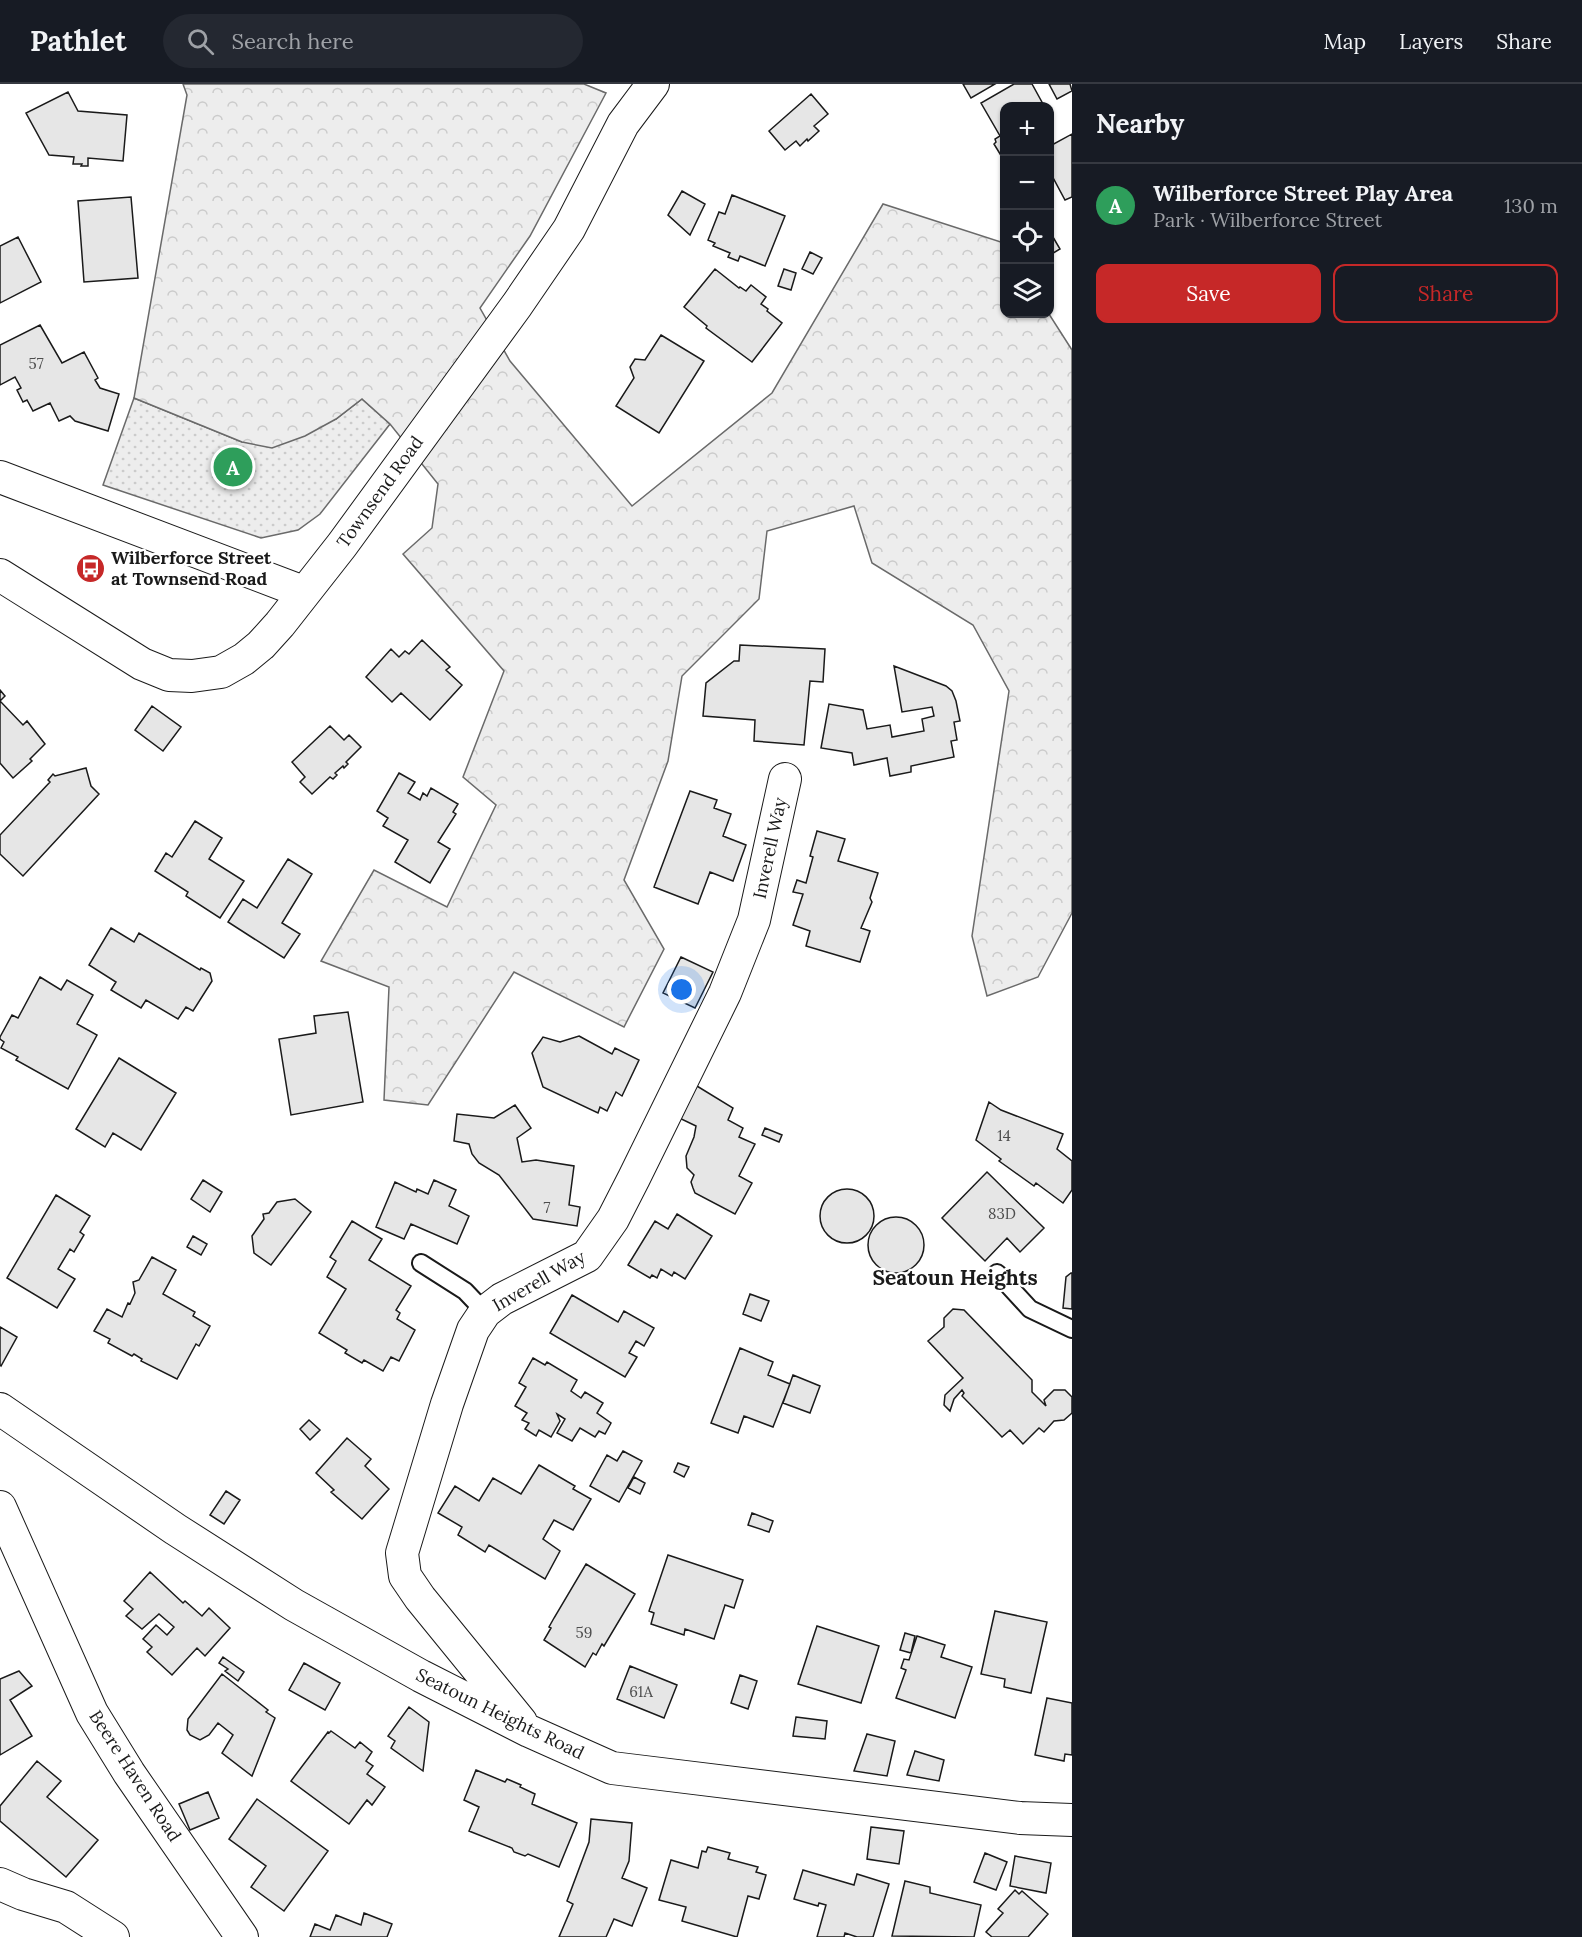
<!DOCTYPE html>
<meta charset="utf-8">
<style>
:root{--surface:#171b24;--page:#242831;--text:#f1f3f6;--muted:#9ea1a6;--line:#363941;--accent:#c62828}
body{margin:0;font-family:Lora,serif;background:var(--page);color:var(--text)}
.controls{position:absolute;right:18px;top:18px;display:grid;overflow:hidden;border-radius:12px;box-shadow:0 2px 4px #0004}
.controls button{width:54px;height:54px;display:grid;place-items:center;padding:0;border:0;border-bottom:2px solid var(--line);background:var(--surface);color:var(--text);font:30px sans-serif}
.you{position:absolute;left:682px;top:906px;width:21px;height:21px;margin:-15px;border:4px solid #fff;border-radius:50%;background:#1a73e8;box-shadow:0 0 0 9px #1a73e833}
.badge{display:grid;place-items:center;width:39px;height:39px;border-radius:50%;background:var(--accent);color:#fff;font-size:20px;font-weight:700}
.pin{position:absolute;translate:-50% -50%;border:3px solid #fff;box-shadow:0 2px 6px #0006}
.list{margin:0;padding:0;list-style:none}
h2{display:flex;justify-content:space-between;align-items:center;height:78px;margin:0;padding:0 24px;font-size:26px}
h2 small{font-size:20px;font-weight:400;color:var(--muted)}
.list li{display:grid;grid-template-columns:39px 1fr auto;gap:18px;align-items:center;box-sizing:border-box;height:84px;padding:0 24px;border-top:2px solid var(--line)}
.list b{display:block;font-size:22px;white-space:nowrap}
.list p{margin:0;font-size:20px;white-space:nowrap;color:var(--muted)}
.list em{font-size:20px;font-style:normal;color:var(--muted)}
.actions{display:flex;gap:12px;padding:18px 24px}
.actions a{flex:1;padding:14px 0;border:2px solid var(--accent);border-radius:12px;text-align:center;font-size:21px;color:var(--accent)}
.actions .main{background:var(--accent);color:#fff}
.icon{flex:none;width:33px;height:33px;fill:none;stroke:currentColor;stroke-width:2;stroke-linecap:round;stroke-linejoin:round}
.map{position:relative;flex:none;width:1072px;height:1853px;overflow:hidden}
header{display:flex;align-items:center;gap:36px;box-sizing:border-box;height:84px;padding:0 30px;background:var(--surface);border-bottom:2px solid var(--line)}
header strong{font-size:28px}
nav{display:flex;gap:33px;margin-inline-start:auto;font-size:21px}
.search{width:420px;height:54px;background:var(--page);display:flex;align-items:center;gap:15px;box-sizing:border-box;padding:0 21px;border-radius:33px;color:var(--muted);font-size:22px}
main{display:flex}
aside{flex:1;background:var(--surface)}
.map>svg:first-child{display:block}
.green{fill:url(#green-dots);stroke:#6a6a6a;stroke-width:1.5}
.forest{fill:url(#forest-crowns);stroke:#6a6a6a;stroke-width:1.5}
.building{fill:#e6e6e6;stroke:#1a1a1a;stroke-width:1.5}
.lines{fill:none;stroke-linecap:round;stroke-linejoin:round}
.lane-casing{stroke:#1a1a1a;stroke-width:20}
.street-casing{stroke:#1a1a1a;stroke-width:34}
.lane{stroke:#fff;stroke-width:16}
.street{stroke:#fff;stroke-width:32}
.labels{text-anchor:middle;stroke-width:4.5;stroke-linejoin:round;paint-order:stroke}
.number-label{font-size:15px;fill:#4d4d4d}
.street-label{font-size:18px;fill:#1a1a1a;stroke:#fff}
.poi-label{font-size:18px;font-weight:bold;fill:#1a1a1a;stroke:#fff;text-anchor:start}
.quarter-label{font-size:21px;font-weight:bold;fill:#1a1a1a;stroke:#fff}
</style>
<header>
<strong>Pathlet</strong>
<div class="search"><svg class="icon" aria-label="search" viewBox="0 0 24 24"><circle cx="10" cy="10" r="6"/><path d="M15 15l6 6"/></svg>Search here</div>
<nav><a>Map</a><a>Layers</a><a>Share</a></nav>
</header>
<main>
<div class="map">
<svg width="1072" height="1853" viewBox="0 0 1072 1853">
<defs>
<pattern id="green-dots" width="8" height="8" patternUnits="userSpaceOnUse" patternTransform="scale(1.5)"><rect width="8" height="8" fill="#ededed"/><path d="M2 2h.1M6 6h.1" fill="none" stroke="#cbcbcb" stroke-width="1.8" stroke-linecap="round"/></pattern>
<pattern id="forest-crowns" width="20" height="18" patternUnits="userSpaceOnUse" patternTransform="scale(1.5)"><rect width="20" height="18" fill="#ededed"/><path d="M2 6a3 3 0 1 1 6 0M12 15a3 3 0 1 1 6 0" fill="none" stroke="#cbcbcb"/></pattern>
</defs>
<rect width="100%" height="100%" fill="#fff"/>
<path class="green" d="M 134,314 L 242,358 L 336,335 L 362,315 L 390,340 L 320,430 L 298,446 L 261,454 L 103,401 Z"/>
<path class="forest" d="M 183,0 L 584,0 L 606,9 L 530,152 L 480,224 L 510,277 L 632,422 L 772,309 L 883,120 L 1004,159 L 1005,230 L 1049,230 L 1072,266 L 1072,829 L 1038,893 L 987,912 L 972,852 L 1009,607 L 973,541 L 872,479 L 854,422 L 767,447 L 759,515 L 682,592 L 668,677 L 624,796 L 664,865 L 624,943 L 514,888 L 428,1021 L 384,1016 L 389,903 L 321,877 L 374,786 L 447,823 L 496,721 L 463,693 L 504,587 L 403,470 L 432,444 L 438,400 L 390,340 L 362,315 L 336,335 L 305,352 L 272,364 L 242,358 L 134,314 L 187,11 Z"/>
<path class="building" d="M 963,0 L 995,0 L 971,14 Z
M 1014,0 L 1032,0 L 1043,20 L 1040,22 L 1005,22 L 1005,78 L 994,60 L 996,58 L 995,55 L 1000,52 L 981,19 Z
M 1049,0 L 1070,0 L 1072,7 L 1057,15 Z
M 68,8 L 78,27 L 127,31 L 123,77 L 88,74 L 88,82 L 81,82 L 82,80 L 73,80 L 74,73 L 49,71 L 26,29 Z
M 811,10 L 828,30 L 814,42 L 819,47 L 808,57 L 807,55 L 800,62 L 796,57 L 785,66 L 769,47 Z
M 1072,50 L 1072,113 L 1065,116 L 1050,88 L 1050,62 Z
M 682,107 L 705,120 L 690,151 L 668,131 Z
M 732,111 L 785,132 L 765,182 L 740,172 L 738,177 L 728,173 L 730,169 L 713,162 L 715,159 L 708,156 L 719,128 L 725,130 Z
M 131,113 L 138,194 L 84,198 L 78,117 Z
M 1050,148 L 1060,165 L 1050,171 Z
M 18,153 L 41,198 L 0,219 L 0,162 Z
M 810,168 L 822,174 L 813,190 L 802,185 Z
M 715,185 L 739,204 L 740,203 L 746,207 L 751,201 L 766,213 L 761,220 L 768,225 L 767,227 L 782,239 L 752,278 L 706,244 L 707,242 L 684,223 Z
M 784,185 L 796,189 L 791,206 L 778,202 Z
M 40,241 L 62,279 L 84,268 L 98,294 L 95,296 L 100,304 L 119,310 L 108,347 L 75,337 L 70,332 L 59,337 L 50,319 L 33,327 L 27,316 L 23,318 L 17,306 L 21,304 L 15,293 L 0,301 L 0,261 Z
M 661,251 L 704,277 L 659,349 L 616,322 L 634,294 L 630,283 L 635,275 L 645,276 Z
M 422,556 L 450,583 L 446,586 L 462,601 L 430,636 L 401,609 L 392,618 L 366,593 L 391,565 L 399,573 L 405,567 L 409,570 Z
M 740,561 L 825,565 L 823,598 L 810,597 L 804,661 L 754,657 L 755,636 L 703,632 L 706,599 L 734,577 L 739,577 Z
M 894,582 L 946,602 L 952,607 L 956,617 L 960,637 L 954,638 L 957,656 L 951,657 L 954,673 L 911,682 L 911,688 L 890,692 L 887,674 L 854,681 L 852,669 L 821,664 L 829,620 L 863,626 L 867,645 L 890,641 L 892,653 L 924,647 L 922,635 L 934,632 L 932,623 L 902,628 Z
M 0,606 L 5,612 L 0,617 L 23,641 L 27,637 L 45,660 L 30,675 L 32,677 L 13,694 L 0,679 Z
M 152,622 L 181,643 L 163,667 L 135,646 Z
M 330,642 L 344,656 L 349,651 L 361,663 L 346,678 L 348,680 L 344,684 L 343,682 L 335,689 L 337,691 L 333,695 L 330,693 L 312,710 L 300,698 L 305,693 L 292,678 Z
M 86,684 L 91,702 L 99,710 L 23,792 L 0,770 L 0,751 L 50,698 L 48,696 L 53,690 L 55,692 Z
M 399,689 L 415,698 L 408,709 L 420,716 L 423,709 L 427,712 L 431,704 L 458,720 L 453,728 L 456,730 L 438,758 L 450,765 L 430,799 L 395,778 L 408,756 L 383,742 L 388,734 L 377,727 Z
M 690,707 L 717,716 L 714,724 L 731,730 L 723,752 L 746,761 L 733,797 L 710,788 L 698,820 L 654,803 Z
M 195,737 L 222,754 L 209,775 L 244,797 L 220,834 L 186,812 L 188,808 L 155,787 L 166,769 L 172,773 Z
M 817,747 L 845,755 L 838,777 L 878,789 L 870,814 L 872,818 L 861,844 L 870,847 L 860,878 L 806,862 L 810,847 L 793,841 L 803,810 L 793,808 L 797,796 L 806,799 L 813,773 L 810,772 Z
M 288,775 L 312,790 L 282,839 L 300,850 L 284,874 L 228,838 L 243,815 L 257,824 Z
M 111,844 L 134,858 L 139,849 L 200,886 L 201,884 L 210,889 L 212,897 L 193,927 L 186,923 L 178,935 L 146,916 L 141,924 L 111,906 L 116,898 L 89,881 Z
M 681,873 L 713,888 L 695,924 L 663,909 Z
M 40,893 L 61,906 L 67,896 L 93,911 L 77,940 L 97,951 L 68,1005 L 16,976 L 18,973 L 1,964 L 4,958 L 0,955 L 0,953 L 12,931 L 18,934 Z
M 348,928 L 363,1018 L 291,1031 L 279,955 L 316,949 L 314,932 Z
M 579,952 L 612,970 L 615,964 L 639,976 L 622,1012 L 616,1008 L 607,1027 L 600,1023 L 598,1029 L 543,1003 L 532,969 L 543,953 L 560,958 Z
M 119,974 L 176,1009 L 141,1066 L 113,1049 L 105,1063 L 76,1045 Z
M 692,999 L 733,1024 L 728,1036 L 743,1044 L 739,1053 L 755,1060 L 739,1092 L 752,1099 L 735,1130 L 695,1109 L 693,1104 L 691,1098 L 694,1091 L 687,1084 L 686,1072 L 694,1053 L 696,1042 L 675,1032 Z
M 989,1018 L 1001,1026 L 1063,1050 L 1057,1065 L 1072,1077 L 1072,1106 L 1063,1119 L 1036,1099 L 1034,1102 L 999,1077 L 1001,1075 L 976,1056 Z
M 515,1021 L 531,1044 L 517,1054 L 522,1078 L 536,1076 L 574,1082 L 569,1121 L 580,1123 L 577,1142 L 533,1135 L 499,1091 L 479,1079 L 472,1070 L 469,1060 L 454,1057 L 457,1030 L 494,1034 Z
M 765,1044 L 782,1051 L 779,1058 L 762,1051 Z
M 987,1088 L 1044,1144 L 1020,1168 L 1007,1154 L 985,1177 L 942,1134 Z
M 203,1096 L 222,1108 L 210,1128 L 191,1115 Z
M 434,1096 L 456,1106 L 449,1122 L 469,1132 L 457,1160 L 411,1140 L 404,1155 L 376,1143 L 395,1098 L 416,1108 L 417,1105 L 428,1110 Z
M820 1132a27 27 0 1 1 54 0a27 27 0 1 1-54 0Z
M 56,1111 L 90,1132 L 80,1148 L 84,1151 L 74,1168 L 70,1165 L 58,1185 L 75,1195 L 57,1224 L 7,1194 Z
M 295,1115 L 311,1128 L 271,1181 L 254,1169 L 252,1152 L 264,1135 L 263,1130 L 269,1129 L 277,1118 Z
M 677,1130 L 712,1152 L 685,1195 L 674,1188 L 672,1192 L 661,1185 L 657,1194 L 652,1191 L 650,1194 L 628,1181 L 655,1137 L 668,1145 Z
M868 1161a28 28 0 1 1 56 0a28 28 0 1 1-56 0Z
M 352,1137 L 382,1155 L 369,1176 L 411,1202 L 396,1226 L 400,1229 L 397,1235 L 415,1246 L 399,1277 L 391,1273 L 383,1287 L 364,1276 L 362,1279 L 345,1269 L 347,1266 L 319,1249 L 346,1205 L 327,1193 L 336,1177 L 330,1173 Z
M 193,1152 L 207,1160 L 201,1171 L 187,1163 Z
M 152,1173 L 176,1186 L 163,1210 L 195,1228 L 193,1232 L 210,1242 L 199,1262 L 196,1260 L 177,1295 L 141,1277 L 142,1275 L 134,1270 L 132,1272 L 108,1259 L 110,1255 L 94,1247 L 107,1225 L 122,1233 L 128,1219 L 130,1220 L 135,1209 L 133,1198 L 139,1196 Z
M 1071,1189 L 1072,1189 L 1072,1225 L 1063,1224 L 1066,1193 Z
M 750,1210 L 769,1217 L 761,1237 L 743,1230 Z
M 572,1211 L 618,1238 L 624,1227 L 654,1244 L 644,1262 L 636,1257 L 629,1269 L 637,1273 L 625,1293 L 550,1249 Z
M 953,1225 L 964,1226 L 1032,1296 L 1032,1308 L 1046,1322 L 1044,1316 L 1054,1306 L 1065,1306 L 1072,1313 L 1072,1329 L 1064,1336 L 1054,1337 L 1044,1348 L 1039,1344 L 1023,1360 L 1010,1346 L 1002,1353 L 962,1312 L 964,1309 L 962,1306 L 954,1315 L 950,1327 L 944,1321 L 945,1311 L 963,1294 L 928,1257 L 944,1243 L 944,1234 Z
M 0,1243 L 17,1253 L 1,1282 L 0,1281 Z
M 740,1264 L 773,1278 L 768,1291 L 790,1300 L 773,1343 L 744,1332 L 738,1349 L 711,1339 Z
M 533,1274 L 545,1281 L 547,1278 L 577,1296 L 571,1307 L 581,1314 L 585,1308 L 603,1319 L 597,1329 L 611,1339 L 605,1350 L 599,1347 L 595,1353 L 580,1344 L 572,1357 L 557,1349 L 565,1335 L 557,1330 L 560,1337 L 551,1353 L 539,1346 L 536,1352 L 525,1345 L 529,1339 L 522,1336 L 527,1329 L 515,1322 L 526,1303 L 519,1299 Z
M 793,1291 L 820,1302 L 810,1329 L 783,1319 Z
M 309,1336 L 320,1346 L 310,1356 L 300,1345 Z
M 347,1354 L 371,1375 L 365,1382 L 389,1405 L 362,1435 L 331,1408 L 334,1406 L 316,1389 Z
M 623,1367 L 642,1377 L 619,1418 L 590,1402 L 607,1371 L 617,1377 Z
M 678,1379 L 689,1383 L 684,1393 L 674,1388 Z
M 539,1381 L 575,1402 L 573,1405 L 591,1415 L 573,1446 L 554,1436 L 543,1455 L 560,1467 L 545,1495 L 489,1461 L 485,1468 L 458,1451 L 462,1443 L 438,1429 L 455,1402 L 479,1417 L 493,1394 L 521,1410 Z
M 634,1393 L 645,1399 L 640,1410 L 628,1404 Z
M 226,1407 L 240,1416 L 224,1440 L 210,1431 Z
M 752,1429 L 773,1437 L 769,1448 L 748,1441 Z
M 668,1471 L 743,1496 L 734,1524 L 725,1521 L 714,1555 L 685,1545 L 684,1551 L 651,1540 L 654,1529 L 649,1527 Z
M 586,1480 L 635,1510 L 604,1562 L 602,1560 L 596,1571 L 593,1569 L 585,1583 L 544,1556 L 551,1544 L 549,1543 L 554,1534 Z
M 150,1488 L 183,1519 L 185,1517 L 202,1532 L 209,1524 L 230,1544 L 205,1572 L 197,1564 L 172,1591 L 147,1568 L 152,1563 L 143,1555 L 156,1541 L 167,1551 L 174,1543 L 159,1530 L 142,1545 L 126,1532 L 133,1525 L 124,1517 Z
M 995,1527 L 1047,1538 L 1031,1609 L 1004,1603 L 1005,1595 L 981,1590 Z
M 817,1542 L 879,1562 L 861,1619 L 798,1600 Z
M 905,1549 L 915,1552 L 911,1569 L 900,1566 Z
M 917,1552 L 945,1561 L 941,1573 L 972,1583 L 955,1634 L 896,1614 L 906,1586 L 901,1584 L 904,1575 L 909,1576 Z
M 223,1573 L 244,1588 L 238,1597 L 225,1587 L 228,1585 L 219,1579 Z
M 304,1579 L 340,1599 L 325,1626 L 289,1606 Z
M 630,1582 L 677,1601 L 664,1634 L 617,1615 Z
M 19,1587 L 32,1602 L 10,1616 L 32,1652 L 0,1671 L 0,1595 Z
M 222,1590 L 268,1626 L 266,1628 L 275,1634 L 252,1692 L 222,1669 L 233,1651 L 218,1639 L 209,1651 L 200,1656 L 190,1651 L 187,1646 L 188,1635 Z
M 740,1591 L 757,1597 L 748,1625 L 731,1619 Z
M 1047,1614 L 1072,1619 L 1072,1671 L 1065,1670 L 1064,1677 L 1035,1671 Z
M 409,1623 L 429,1638 L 423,1687 L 391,1664 L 395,1657 L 388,1652 Z
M 796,1633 L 827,1637 L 825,1655 L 793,1652 Z
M 331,1647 L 355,1664 L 360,1658 L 372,1668 L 366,1677 L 373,1682 L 367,1690 L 385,1703 L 372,1721 L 367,1716 L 349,1740 L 291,1697 L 328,1648 L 329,1649 Z
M 867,1650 L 895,1657 L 887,1692 L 854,1687 Z
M 915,1667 L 944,1676 L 939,1697 L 907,1691 Z
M 37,1677 L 61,1697 L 47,1713 L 98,1756 L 66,1793 L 0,1737 L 0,1722 Z
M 476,1686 L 505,1698 L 507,1695 L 521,1701 L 520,1703 L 535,1710 L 532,1720 L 577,1739 L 559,1783 L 528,1770 L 525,1772 L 514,1768 L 512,1764 L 469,1747 L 479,1723 L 464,1716 Z
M 208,1708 L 219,1734 L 190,1746 L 179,1720 Z
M 257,1715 L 328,1767 L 284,1827 L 251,1803 L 266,1782 L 229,1755 Z
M 591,1735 L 632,1739 L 629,1777 L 622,1794 L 647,1804 L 632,1842 L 614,1835 L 606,1853 L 559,1853 L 573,1820 L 567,1817 L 589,1758 Z
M 871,1743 L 904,1747 L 899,1780 L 867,1775 Z
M 708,1763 L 730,1769 L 728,1775 L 758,1783 L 756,1788 L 766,1791 L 759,1815 L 748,1812 L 737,1853 L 682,1837 L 686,1823 L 659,1816 L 671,1776 L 698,1784 L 702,1767 L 706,1768 Z
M 985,1769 L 1007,1778 L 996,1806 L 974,1798 Z
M 1015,1772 L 1051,1779 L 1046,1809 L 1010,1802 Z
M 803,1786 L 854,1801 L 857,1790 L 889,1800 L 873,1853 L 857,1853 L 845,1849 L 844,1853 L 817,1853 L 826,1821 L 819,1819 L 818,1822 L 794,1815 Z
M 905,1797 L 930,1803 L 930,1809 L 981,1821 L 974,1853 L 892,1852 Z
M 1015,1806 L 1019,1810 L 1022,1807 L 1048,1830 L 1028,1853 L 992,1853 L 986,1848 L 1003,1829 L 998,1825 Z
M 364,1829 L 392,1840 L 387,1853 L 310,1853 L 315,1840 L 330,1846 L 336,1831 L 361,1841 Z"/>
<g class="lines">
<defs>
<path id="lane" d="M 421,1179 L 465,1207 L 485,1228
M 997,1189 L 1030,1225 L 1072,1245"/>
<path id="street" d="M 0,393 L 303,508
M 0,491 L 142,580 L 169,591 L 192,592 L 221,588 L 244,575 L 261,561 L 280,540 L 342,461 L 517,221 L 569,145 L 623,40 L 653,0
M 0,1325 L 175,1445 L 294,1521 L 421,1592 L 529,1647 L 612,1684 L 1020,1734 L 1072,1736
M 0,1423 L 92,1629 L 129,1689 L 242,1853
M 521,1638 L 420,1514 L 405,1492 L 402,1469 L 447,1320 L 473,1246 L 485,1228 L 502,1215 L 587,1172 L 613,1135 L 634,1094 L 725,909 L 754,836 L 785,695
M 0,1800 L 23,1810 L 66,1823 L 113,1853"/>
</defs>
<use href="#lane" class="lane-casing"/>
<use href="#street" class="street-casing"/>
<use href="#lane" class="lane"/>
<use href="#street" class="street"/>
</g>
<defs>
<symbol id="bus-disc" viewBox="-11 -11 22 22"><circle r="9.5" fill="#c62828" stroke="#fff"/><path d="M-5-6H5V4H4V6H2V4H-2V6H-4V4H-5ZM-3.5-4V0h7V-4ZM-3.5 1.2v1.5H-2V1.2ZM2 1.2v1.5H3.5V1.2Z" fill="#fff"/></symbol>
</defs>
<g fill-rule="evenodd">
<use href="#bus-disc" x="74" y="468" width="33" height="33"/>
</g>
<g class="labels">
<g class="number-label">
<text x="36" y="285">57</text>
<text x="1004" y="1057">14</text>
<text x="547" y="1129">7</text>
<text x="1002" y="1135">83D</text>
<text x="584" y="1554">59</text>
<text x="641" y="1613">61A</text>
</g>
<g class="street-label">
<text transform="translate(380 408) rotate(-54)" y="6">Townsend Road</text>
<text transform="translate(770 764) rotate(-78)" y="6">Inverell Way</text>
<text transform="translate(539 1197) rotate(-30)" y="6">Inverell Way</text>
<text transform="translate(500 1630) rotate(26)" y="6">Seatoun Heights Road</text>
<text transform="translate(135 1692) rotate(57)" y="6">Beere Haven Road</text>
</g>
<g class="poi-label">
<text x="111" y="480">Wilberforce Street<tspan x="111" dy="21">at Townsend Road</tspan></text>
</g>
<g class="quarter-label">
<text x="955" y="1201">Seatoun Heights</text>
</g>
</g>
</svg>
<div class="controls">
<button>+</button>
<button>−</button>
<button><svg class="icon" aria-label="locate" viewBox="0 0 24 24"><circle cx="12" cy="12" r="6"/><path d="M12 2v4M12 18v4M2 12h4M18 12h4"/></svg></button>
<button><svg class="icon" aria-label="layers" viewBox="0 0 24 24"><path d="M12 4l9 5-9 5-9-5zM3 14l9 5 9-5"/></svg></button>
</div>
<div class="you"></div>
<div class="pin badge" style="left:233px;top:383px;background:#2e9e5b">A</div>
</div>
<aside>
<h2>Nearby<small></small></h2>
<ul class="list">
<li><span class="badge" style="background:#2e9e5b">A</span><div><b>Wilberforce Street Play Area</b><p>Park · Wilberforce Street</p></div><em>130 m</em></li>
</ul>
<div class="actions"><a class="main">Save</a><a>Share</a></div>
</aside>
</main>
